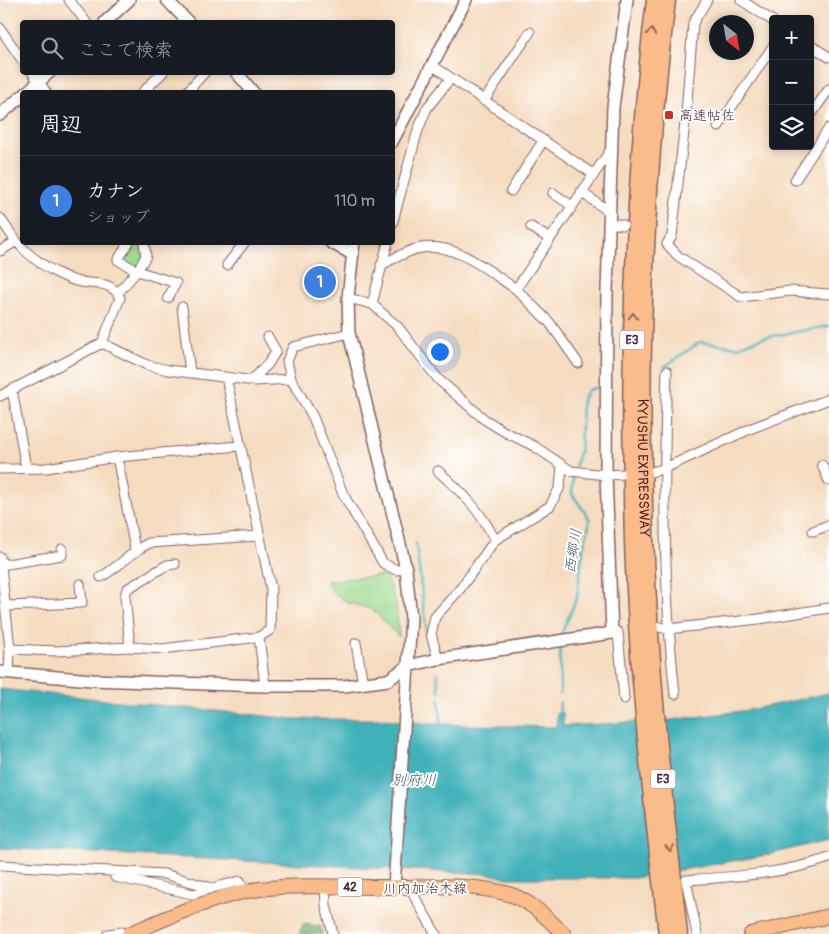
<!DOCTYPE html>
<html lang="ja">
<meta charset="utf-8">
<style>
:root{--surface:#171b24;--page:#20242c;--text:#f1f3f6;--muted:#9ea1a6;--line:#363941;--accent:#8c9099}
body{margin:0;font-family:Pangolin,"Klee One",sans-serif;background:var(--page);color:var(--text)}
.controls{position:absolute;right:15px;top:15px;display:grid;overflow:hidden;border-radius:5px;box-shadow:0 2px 8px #0003}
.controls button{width:45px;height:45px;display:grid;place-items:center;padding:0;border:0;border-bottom:1px solid var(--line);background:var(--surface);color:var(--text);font:25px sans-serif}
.compass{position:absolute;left:709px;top:15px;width:45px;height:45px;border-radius:50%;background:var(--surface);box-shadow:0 2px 8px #0003;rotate:149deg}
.you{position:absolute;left:439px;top:351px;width:18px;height:18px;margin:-12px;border:4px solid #fff;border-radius:50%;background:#1a73e8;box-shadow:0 0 0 8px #1a73e833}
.badge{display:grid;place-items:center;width:32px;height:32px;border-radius:50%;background:var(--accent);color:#fff;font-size:16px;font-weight:700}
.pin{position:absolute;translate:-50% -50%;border:2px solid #fff;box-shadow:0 1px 5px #0006}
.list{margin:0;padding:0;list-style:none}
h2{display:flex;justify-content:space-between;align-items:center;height:65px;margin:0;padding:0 20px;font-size:21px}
h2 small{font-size:16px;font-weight:400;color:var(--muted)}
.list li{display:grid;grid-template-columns:32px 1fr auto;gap:15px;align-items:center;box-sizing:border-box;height:90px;padding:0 20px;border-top:1px solid var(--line)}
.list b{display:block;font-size:19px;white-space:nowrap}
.list p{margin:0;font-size:16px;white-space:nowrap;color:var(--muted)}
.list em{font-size:16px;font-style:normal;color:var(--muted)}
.icon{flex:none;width:28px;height:28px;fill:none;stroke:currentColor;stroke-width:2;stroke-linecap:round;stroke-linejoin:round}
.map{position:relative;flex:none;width:829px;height:934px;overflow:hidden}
.search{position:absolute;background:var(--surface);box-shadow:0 2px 8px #0003;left:20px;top:20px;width:375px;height:55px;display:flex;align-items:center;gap:12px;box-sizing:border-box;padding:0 18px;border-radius:5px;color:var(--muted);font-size:19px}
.panel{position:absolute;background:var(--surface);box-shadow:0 2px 8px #0003;left:20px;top:90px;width:375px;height:155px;border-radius:5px}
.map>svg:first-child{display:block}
.green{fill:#9bd98e;stroke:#727c5c}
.forest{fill:#7cb979;stroke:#636c52}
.water{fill:#40b0b9;stroke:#456872}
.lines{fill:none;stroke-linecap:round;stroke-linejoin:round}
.stream{stroke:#40b0b9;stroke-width:2.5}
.minor-casing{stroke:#86615f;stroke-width:11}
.tertiary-casing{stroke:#86615f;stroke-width:14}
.primary-casing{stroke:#86615f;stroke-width:16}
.motorway-casing{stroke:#86615f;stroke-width:19}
.minor{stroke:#fff;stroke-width:9}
.tertiary{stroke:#fff;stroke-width:11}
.primary{stroke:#f9bc8a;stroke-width:14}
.motorway{stroke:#f9bc8a;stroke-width:16}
.oneway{stroke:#996656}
.poi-dot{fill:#c8321e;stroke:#fff;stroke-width:2}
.labels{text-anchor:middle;stroke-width:4;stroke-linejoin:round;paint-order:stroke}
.shield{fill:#fff;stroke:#80626b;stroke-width:1}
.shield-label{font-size:12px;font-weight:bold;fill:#4a1f2b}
.poi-label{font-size:14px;fill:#4a1f2b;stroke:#fff;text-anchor:start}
.street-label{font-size:14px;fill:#4a1f2b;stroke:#fff}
.water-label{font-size:15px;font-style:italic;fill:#46606b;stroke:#fff}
</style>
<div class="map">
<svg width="829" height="934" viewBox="0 0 829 934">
<rect width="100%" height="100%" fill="#fff"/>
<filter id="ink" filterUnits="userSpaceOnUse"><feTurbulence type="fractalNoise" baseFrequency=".02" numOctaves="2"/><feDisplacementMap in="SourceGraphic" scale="10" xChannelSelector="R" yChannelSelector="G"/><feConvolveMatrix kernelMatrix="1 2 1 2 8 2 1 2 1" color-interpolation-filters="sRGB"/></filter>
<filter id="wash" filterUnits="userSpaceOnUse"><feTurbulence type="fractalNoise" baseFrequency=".0096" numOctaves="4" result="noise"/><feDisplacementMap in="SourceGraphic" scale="20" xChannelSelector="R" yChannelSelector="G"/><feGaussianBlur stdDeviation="1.12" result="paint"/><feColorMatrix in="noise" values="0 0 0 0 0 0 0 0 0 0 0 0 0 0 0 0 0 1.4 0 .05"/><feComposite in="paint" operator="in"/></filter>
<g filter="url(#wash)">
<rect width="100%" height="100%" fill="#f5dbbf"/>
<path class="green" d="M 141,242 L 144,257 L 137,270 L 120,260 L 130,243 Z
M 385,575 L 396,603 L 399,637 L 372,609 L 348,603 L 332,591 L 327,581 Z"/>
<path class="forest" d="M 303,924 L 320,926 L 323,934 L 299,934 Z"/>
<path class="water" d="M 0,689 L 295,719 L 381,719 L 436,724 L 556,727 L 557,713 L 563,713 L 563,726 L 671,720 L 749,710 L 829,693 L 829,840 L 762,856 L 635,878 L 507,878 L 489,874 L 0,848 Z"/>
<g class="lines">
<path class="stream" d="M 664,367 L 700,342 L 738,347 L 762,338 L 829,326
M 575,467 L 580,449 L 582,400 L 588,390 L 602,386
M 416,543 L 429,653
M 561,635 L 577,597 L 583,548 L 589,526 L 589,518 L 572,494 L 573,474
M 437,672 L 439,691
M 560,694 L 560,647
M 439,699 L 441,725
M 559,716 L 560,702"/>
</g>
</g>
<g filter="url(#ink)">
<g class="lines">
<defs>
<path id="minor" d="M 69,0 L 86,22
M 707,0 L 693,23 L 686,114 L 672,236 L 667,244 L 678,256 L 741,297 L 790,291 L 829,294
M 741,0 L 773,21
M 0,28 L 22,60
M 810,45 L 829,57
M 432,65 L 593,174
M 32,72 L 46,92
M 143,92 L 163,72
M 187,92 L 205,72
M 484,101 L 530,32
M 810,116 L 829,89
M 718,127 L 773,46
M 795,180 L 829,128
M 511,191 L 543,141
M 581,192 L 611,213
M 553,193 L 572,206
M 0,218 C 16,243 28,257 55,272 C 61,275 69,279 76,281 C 93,286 112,279 120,298 L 102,343 L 0,396
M 610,223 L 623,225
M 392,224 L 418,130 L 427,108 L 450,79
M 531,227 L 550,239
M 129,242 L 118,260 L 137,271 L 176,283 L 168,298
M 0,251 L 15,242
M 227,265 L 245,242
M 381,265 C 394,259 407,250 421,248 C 456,242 488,271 516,289 L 612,148
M 516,289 L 550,323 L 578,363
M 118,293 L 137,271 L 146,256 L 144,242
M 348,298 L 372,304 L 398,327 L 438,379 L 484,419 L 505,432 L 534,446 L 571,471 L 606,475 L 624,474
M 372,304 L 388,242
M 182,307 L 190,373
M 349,333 L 293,347 L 287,361 L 291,379 L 313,417 L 343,494 L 383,563 L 396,570 L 406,569
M 102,343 L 147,365 L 168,370 L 255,381 L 291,379
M 667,371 C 663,479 663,587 675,694
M 252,380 L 268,364 L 276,351 L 268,337
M 12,389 L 26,468
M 117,457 L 135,549
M 822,465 L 829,481
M 0,469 L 46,468 L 117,457 L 239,446
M 438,471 C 462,492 481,511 495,540
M 651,472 L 663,469 L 752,428 L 829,399
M 813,531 L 829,525
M 0,557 L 10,649 L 56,651 L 130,647 L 162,649 L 259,637 L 270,630 L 271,589 L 226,377
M 1,565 L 62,555 L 62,549
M 101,577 C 119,567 131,552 149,543 L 258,536
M 6,606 L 82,603 L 80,584
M 655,626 L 668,629 L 759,619 L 829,608
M 618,632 L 624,699
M 259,637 L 265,686
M 356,643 L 363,684
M 130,647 L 125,596 L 127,589 L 167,565 L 175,564
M 438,659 L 431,634 L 435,617 L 460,589 L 495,540 L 550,506 L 560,487 L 562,466
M 9,673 L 10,649
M 0,865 L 164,874 L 212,888 L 240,881 L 245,891
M 115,877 L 193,894 L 212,888
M 325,887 L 326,905 L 333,934
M 415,887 L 414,896 L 436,934
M 108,934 L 122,932 L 124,934
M 697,934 L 686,880 C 734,877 783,874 829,858"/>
<path id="tertiary" d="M 167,0 L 188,22
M 105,22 L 129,0
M 236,72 L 253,92
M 27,92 L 50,72
M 0,115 L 22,96
M 392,142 L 466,0
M 330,242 L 352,254
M 354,242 L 348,298 L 349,333 L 406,569 L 411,618 L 394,888
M 0,672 L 92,680 L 265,686 L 344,686 L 388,680 L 408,666 L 438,659 L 612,633 L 606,475 L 607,291 L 613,107 L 627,0"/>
<path id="primary" d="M 129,934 C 166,918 204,901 243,892 C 281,883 337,887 376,887 C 419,888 463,882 505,893 C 529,899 547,918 564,934
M 751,934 L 829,916"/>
<g id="motorway">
<path d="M 655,0 C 633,179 628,360 633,540 C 637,672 652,803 667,934"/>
<path id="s1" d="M 667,0 C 639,223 636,452 653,676 C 659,762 670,848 679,934"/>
</g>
</defs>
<use href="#minor" class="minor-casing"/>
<use href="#tertiary" class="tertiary-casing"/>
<use href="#primary" class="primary-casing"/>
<use href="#motorway" class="motorway-casing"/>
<use href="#minor" class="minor"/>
<use href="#tertiary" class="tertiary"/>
<use href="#primary" class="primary"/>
<use href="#motorway" class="motorway"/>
</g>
<defs><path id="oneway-chevron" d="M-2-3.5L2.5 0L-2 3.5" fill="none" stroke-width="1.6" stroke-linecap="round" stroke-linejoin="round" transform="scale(1.25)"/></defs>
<g class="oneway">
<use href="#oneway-chevron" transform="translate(651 32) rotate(-84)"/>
<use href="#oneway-chevron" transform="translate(633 316) rotate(-89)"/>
<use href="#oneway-chevron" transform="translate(670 848) rotate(84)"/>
</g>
</g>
<rect class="poi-dot" x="664" y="110" width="10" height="10" rx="2.5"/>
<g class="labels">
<g class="shield">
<rect x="619.5" y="330.5" width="25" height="19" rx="4"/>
<rect x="650.5" y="769.5" width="25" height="19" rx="4"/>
<rect x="337.5" y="877.5" width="25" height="19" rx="4"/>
</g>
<g class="shield-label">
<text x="632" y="344">E3</text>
<text x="663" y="783">E3</text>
<text x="350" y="891">42</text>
</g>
<g class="poi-label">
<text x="679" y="120">高速帖佐</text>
</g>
<g class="street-label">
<text dy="5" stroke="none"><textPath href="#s1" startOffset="469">KYUSHU EXPRESSWAY</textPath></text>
<text x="425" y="893">川内加治木線</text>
</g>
<g class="water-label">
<text transform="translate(573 551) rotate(-81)" y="5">西郷川</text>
<text x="414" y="785">別府川</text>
</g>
</g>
</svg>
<div class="controls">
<button>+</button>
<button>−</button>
<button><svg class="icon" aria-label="layers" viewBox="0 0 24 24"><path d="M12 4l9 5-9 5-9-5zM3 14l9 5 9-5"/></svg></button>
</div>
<svg class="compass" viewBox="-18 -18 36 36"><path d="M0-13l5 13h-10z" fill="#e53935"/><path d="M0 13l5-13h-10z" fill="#9ea1a6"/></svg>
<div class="you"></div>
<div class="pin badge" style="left:320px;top:282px;background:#3f7fe0">1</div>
<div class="search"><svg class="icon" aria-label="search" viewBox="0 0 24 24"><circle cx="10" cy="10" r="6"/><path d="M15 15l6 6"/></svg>ここで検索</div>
<section class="panel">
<h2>周辺<small></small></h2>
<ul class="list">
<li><span class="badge" style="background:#3f7fe0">1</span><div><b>カナン</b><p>ショップ</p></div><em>110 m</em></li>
</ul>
</section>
</div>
